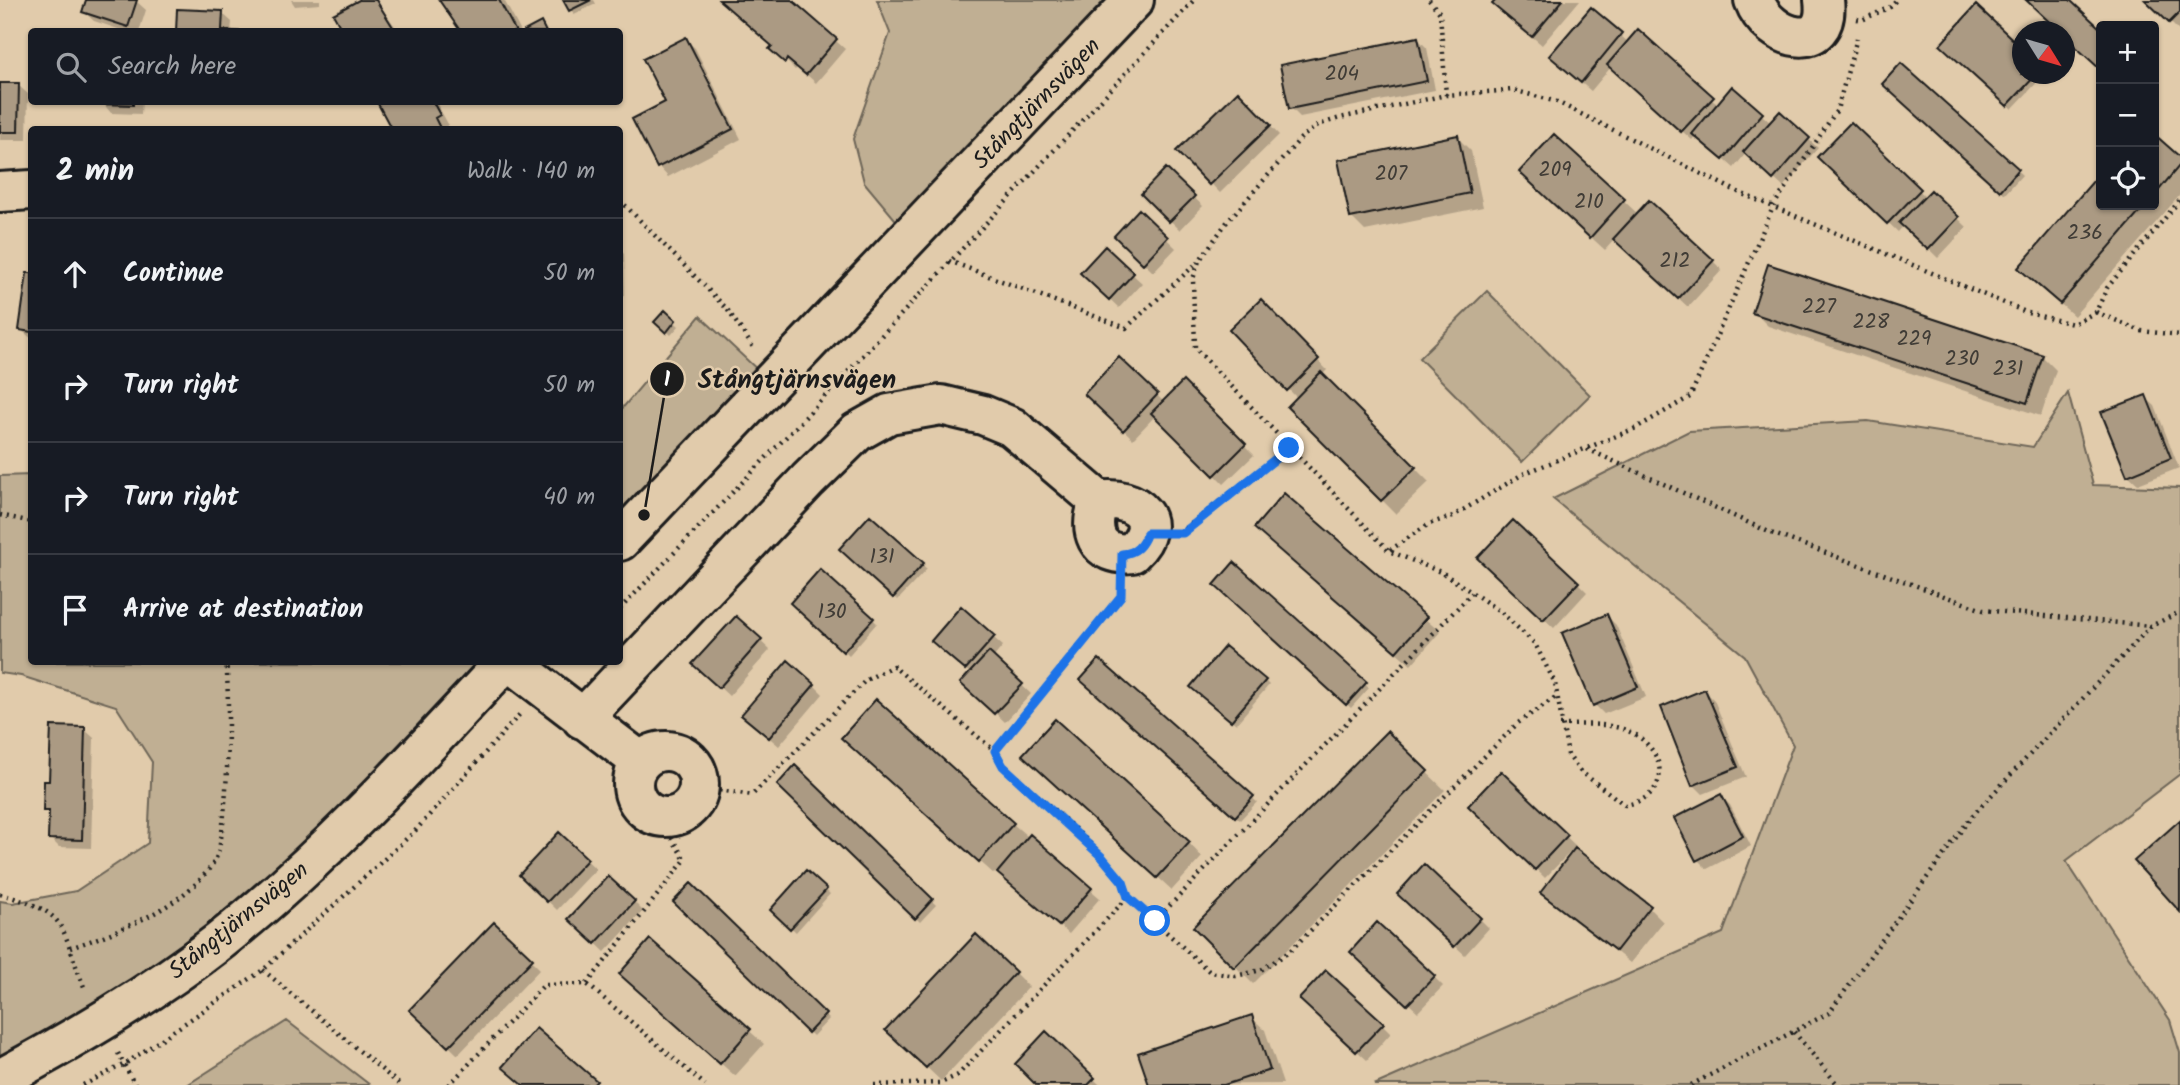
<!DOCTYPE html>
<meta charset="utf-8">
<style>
:root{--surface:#171b24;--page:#242831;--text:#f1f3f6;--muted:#9ea1a6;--line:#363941}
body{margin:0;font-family:Kalam,sans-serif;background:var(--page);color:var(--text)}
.controls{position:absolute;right:21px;top:21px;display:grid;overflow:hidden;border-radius:7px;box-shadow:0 2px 5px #0004}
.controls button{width:63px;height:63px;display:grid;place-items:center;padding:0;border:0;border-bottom:2px solid var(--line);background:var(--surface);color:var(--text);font:35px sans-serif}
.compass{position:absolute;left:2012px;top:21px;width:63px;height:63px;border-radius:50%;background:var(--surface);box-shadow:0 2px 5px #0004;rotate:127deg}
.stop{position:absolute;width:21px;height:21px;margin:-16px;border:5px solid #1a73e8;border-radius:50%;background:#fff}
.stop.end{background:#1a73e8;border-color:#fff;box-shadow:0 2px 7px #0008}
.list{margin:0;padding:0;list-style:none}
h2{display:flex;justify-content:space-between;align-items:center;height:91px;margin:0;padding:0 28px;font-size:30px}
h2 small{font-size:23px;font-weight:400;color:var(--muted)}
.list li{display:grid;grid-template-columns:46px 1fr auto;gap:21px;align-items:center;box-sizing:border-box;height:112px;padding:0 28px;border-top:2px solid var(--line)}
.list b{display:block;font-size:26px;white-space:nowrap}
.list em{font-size:23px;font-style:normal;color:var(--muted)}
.icon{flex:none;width:38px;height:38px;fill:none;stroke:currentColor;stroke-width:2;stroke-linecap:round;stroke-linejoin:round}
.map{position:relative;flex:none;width:2180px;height:1085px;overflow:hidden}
.search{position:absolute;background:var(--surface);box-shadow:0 2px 5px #0004;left:28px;top:28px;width:595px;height:77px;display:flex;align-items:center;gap:18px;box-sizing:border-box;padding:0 24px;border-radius:7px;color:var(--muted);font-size:26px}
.panel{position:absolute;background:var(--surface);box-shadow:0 2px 5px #0004;left:28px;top:126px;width:595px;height:539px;border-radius:7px}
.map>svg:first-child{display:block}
.green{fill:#c0af93;stroke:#6e6658;stroke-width:2}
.shadow{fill:#0003}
.building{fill:#ab9a83;stroke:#1c1c1c;stroke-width:2}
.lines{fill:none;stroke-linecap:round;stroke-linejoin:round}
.minor-casing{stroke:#1c1c1c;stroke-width:44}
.tertiary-casing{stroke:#1c1c1c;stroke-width:44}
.path{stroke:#1c1c1c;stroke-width:4.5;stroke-dasharray:2 5;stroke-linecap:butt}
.minor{stroke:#e1cbab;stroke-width:38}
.tertiary{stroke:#e1cbab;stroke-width:38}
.route{stroke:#1a73e8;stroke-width:9}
.labels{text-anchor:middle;stroke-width:5;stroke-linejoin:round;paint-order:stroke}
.number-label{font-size:21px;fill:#403c36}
.street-label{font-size:24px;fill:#1c1c1c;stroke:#e1cbab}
.leader{fill:none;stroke:#1c1c1c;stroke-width:2.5}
.callout-dot{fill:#1c1c1c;stroke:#e1cbab;stroke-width:2.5}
.mark-label{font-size:21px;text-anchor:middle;font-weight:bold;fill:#fff}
.callout-label{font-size:26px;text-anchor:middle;font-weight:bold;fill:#1c1c1c;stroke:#e1cbab;stroke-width:5;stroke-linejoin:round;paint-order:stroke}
</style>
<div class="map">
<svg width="2180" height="1085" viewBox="0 0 2180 1085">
<rect width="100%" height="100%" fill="#e1cbab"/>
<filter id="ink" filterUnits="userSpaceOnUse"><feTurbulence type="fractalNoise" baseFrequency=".0143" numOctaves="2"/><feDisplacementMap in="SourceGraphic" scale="14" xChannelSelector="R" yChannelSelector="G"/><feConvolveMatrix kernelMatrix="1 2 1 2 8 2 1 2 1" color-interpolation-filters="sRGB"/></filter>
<g filter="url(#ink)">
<path class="green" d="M 877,0 L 1106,0 L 899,224 L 864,182 L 853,139 L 890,33 Z
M 1487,291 L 1590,395 L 1522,462 L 1419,358 Z
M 700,316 L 761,373 L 620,518 L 620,411 Z
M 2068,393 L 2093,485 L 2180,488 L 2180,774 L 2066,861 L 2170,1020 L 2180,1053 L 2180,1085 L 1374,1085 L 1723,933 L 1793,745 L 1745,656 L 1553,499 L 1689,431 L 1868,421 L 2033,447 Z
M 31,475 L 32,662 L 485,662 L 276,874 L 109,1002 L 0,1057 L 0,901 L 13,903 L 76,891 L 148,843 L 152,762 L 116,706 L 21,676 L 0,673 L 0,476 Z
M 287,1021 L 370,1085 L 187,1085 Z"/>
<path class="shadow" d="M 88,0 L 136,1 L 146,10 L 139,32 L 127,32 L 94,21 L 84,12 Z
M 291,0 L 320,0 L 320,4 L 295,6 Z
M 363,0 L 376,0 L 399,32 L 345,32 Z
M 441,0 L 504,0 L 521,32 L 463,32 Z
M 565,0 L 594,0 L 596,4 L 574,14 Z
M 720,0 L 789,0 L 845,49 L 816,83 L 798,67 L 795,70 L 773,47 Z
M 1498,0 L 1580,0 L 1542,45 L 1504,13 Z
M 2148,0 L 2180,0 L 2180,32 Z
M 1976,8 L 2022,50 L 2022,74 L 2045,74 L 2012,109 L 1942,45 Z
M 1591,10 L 1629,43 L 1719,105 L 1732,89 L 1771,123 L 1780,113 L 1818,148 L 1783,187 L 1746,153 L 1734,168 L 1696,135 L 1692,140 L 1611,67 L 1591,91 L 1560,65 Z
M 222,13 L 232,22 L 231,32 L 178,32 Z
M 685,39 L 695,48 L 741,139 L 668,177 L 659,167 L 634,119 L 667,103 Z
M 1418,39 L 1427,48 L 1435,90 L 1300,117 L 1291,108 Z
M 1902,65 L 2022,175 L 2005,194 L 1884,84 Z
M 0,85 L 18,85 L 28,94 L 27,140 L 0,140 Z
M 1238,93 L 1279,135 L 1220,193 L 1179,151 Z
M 102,102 L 142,102 L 141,114 L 111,113 Z
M 379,102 L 436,102 L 448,124 L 444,130 L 394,130 Z
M 1851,125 L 1926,197 L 1931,192 L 1967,227 L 1938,258 L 1904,225 L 1898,232 L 1820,157 Z
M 1554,136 L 1638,214 L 1713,261 L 1722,270 L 1688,307 L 1615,239 L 1605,250 L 1535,186 Z
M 2154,136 L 2180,159 L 2180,195 L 2074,316 L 2020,268 L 2101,174 L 2101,205 L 2154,205 Z
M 1457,137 L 1471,151 L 1483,207 L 1365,231 L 1351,217 Z
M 1166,171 L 1203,206 L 1180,230 L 1143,194 Z
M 1139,212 L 1176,248 L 1153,272 L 1116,236 Z
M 1105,249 L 1142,283 L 1119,308 L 1092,282 Z
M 620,250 L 624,254 L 625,296 L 620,296 Z
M 32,275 L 32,339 L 21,330 Z
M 1261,301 L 1327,370 L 1322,375 L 1429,482 L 1396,514 L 1289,407 L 1297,398 L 1231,330 Z
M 1754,312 L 2042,356 L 2056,370 L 2041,416 L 1768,326 Z
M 665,313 L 679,326 L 671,335 L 657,322 Z
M 1120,360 L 1164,402 L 1183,383 L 1254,455 L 1224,484 L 1156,415 L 1133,439 L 1087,394 Z
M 2145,397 L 2155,406 L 2179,468 L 2138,484 L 2128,475 Z
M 1284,495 L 1440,632 L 1411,665 L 1256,528 Z
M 870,517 L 927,569 L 898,600 L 842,549 Z
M 1234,565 L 1369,688 L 1351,708 L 1216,585 Z
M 1489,567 L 1578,583 L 1587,592 L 1554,628 Z
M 821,572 L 877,623 L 849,655 L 792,603 Z
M 961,609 L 1003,646 L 993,658 L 1031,694 L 1005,722 L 963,683 L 971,674 L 943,650 Z
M 1607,616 L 1616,625 L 1646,697 L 1604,714 L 1595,705 Z
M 737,619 L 770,650 L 729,696 L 704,673 Z
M 1099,662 L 1257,802 L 1240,820 L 1083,680 Z
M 1265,681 L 1269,685 L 1236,724 L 1197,691 Z
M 814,685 L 823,694 L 779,746 L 753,724 Z
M 1705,691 L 1714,700 L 1746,777 L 1703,794 L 1694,785 Z
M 84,729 L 94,738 L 91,848 L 59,847 L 50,838 L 50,816 L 45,810 L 51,783 Z
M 1387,734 L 1445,790 L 1253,984 L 1196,927 Z
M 857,752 L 1013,824 L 1100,898 L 1069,934 L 997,871 L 994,874 Z
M 795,768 L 936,905 L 920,922 L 779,785 Z
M 1038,769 L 1189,843 L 1202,857 L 1172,890 Z
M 1501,774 L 1576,846 L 1545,878 L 1471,806 Z
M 1720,796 L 1730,805 L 1751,846 L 1707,869 L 1698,860 Z
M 559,834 L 596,869 L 557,910 L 521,875 Z
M 806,872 L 830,894 L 796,932 L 772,910 Z
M 691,885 L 829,1019 L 813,1036 L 675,902 Z
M 1543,893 L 1649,908 L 1663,922 L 1630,963 Z
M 634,902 L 643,911 L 605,952 L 580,928 Z
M 1408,903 L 1480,919 L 1489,928 L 1465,955 Z
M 494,924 L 540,969 L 458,1055 L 412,1010 Z
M 650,941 L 764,1044 L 735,1076 L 636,988 Z
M 1362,961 L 1434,977 L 1443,986 L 1418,1012 Z
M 1015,973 L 1029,987 L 941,1081 L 901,1043 Z
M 1310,1008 L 1382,1024 L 1391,1033 L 1367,1060 Z
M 1251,1017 L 1265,1030 L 1283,1084 L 1151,1085 Z
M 1047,1033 L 1100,1085 L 1038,1085 Z"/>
<path class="building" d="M 86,0 L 137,0 L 128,27 L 82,12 Z
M 359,0 L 376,0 L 396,32 L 343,32 L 333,14 Z
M 439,0 L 499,0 L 516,32 L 461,32 Z
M 563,0 L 591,0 L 569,11 Z
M 719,0 L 792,0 L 837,39 L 806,75 L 787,59 L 785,63 L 769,49 L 772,46 Z
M 1496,0 L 1563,0 L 1532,37 L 1492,4 Z
M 2026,0 L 2070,0 L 2101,29 L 2101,70 L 2064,36 L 2064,32 L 2060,32 Z
M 2145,0 L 2180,0 L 2180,12 L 2169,23 Z
M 1976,5 L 2022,48 L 2022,74 L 2037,74 L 2007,106 L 1940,45 Z
M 1591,7 L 1622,33 L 1581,83 L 1549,56 Z
M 177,9 L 223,11 L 222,30 L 245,32 L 176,32 Z
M 541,22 L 546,32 L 524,32 L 524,31 Z
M 1638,29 L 1714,97 L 1681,132 L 1607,65 Z
M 686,37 L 733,129 L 657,168 L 632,119 L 665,102 L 643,59 Z
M 1418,37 L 1427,81 L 1289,109 L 1280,65 Z
M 1901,63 L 2019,169 L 2000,191 L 1882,84 Z
M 0,83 L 19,83 L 18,132 L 0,132 Z
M 1732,86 L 1763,113 L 1723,160 L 1692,134 Z
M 1238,91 L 1271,125 L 1209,185 L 1176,151 Z
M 100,102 L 133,102 L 133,105 L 100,104 Z
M 377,102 L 433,102 L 440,115 L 435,118 L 441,130 L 392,130 Z
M 1780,111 L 1810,138 L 1773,180 L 1743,152 Z
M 1851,122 L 1921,189 L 1887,224 L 1817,157 Z
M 1554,134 L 1625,199 L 1590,238 L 1519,172 Z
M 2154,134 L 2180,157 L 2180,165 L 2154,196 Z
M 1458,135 L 1470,193 L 1350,218 L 1338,160 Z
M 1166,168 L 1195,196 L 1169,222 L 1141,194 Z
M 2101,172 L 2101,205 L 2146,205 L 2060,304 L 2018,268 Z
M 1931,190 L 1959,217 L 1928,250 L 1899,223 Z
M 1649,200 L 1714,260 L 1678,299 L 1613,239 Z
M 1139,209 L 1168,237 L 1143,264 L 1114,236 Z
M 1105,246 L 1134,273 L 1109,300 L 1080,273 Z
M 1768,264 L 2043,355 L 2027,403 L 1752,313 Z
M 27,273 L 32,273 L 32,332 L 19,330 Z
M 1261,299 L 1319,359 L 1287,391 L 1229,330 Z
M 665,310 L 676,320 L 666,333 L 654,322 Z
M 1119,357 L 1158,394 L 1123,431 L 1084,394 Z
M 1321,372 L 1416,467 L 1381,501 L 1287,407 Z
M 1183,381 L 1246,444 L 1214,476 L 1151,413 Z
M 2146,395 L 2171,458 L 2127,476 L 2101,412 Z
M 1284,493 L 1427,617 L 1396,652 L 1254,528 Z
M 870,515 L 924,563 L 893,598 L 839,549 Z
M 1513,520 L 1579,582 L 1543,620 L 1477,558 Z
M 1234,562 L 1367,682 L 1346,705 L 1214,585 Z
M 820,569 L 874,618 L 843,652 L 790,603 Z
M 961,606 L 995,636 L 965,670 L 931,641 Z
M 1607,614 L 1638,687 L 1593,706 L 1562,633 Z
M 736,616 L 762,639 L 719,688 L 692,664 Z
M 1225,646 L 1266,680 L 1231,721 L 1190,687 Z
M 989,652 L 1023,684 L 994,714 L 960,683 Z
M 1099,659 L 1254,796 L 1235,817 L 1080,680 Z
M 788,660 L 815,684 L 769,738 L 741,715 Z
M 1705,689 L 1738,767 L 1692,786 L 1661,707 Z
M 876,699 L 1014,823 L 979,862 L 841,738 Z
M 1055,719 L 1190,842 L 1157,878 L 1022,755 Z
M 51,726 L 85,727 L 82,840 L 48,839 L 49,811 L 43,811 L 44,781 L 49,781 Z
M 1387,731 L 1428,771 L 1234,968 L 1193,927 Z
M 795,765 L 933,899 L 915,919 L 777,785 Z
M 1501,771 L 1568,835 L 1535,870 L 1468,806 Z
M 1721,794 L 1743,836 L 1696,861 L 1674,818 Z
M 2180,820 L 2180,912 L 2134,861 Z
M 559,832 L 588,859 L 547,902 L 519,875 Z
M 1030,834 L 1092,888 L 1059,926 L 997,873 Z
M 1575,848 L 1651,906 L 1616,951 L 1540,893 Z
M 1424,864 L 1481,918 L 1454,947 L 1397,894 Z
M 806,870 L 827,889 L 790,929 L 770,910 Z
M 608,876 L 635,901 L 595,944 L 568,919 Z
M 691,883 L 826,1014 L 808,1033 L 673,902 Z
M 494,922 L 533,959 L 448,1047 L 409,1010 Z
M 1377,922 L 1435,976 L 1407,1005 L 1350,952 Z
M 976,934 L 1016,972 L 926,1068 L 885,1030 Z
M 650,939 L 751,1029 L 720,1064 L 619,974 Z
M 1326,970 L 1384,1023 L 1356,1052 L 1299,999 Z
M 1252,1015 L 1270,1070 L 1224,1085 L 1149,1085 L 1138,1053 Z
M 536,1028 L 597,1081 L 593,1085 L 523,1085 L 502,1067 Z
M 1046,1031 L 1095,1078 L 1088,1085 L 1036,1085 L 1015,1064 Z"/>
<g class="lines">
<defs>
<path id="minor" d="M 1754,0 C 1769,41 1831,56 1824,0
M 0,192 L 32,190
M 510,662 L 641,762
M 582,719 L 808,480 L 857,432 L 889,414 L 941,405 L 983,415 L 1012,427 L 1099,501 C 1136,495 1166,521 1132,553 C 1095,557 1088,530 1099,501
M633 784a33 33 0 1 1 66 0a33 33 0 1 1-66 0Z"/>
<path id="tertiary" d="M 620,541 L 1134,0
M 0,1079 C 76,1038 152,994 220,941 C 325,858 415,759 505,662"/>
</defs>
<use href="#minor" class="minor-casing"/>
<use href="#tertiary" class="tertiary-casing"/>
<path class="path" d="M 1429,0 L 1440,13 L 1446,95
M 1857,19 L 1862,20 L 1890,7 L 1896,0
M 620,200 L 727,309 L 755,350
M 949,261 L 1126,328 L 1197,263
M 2096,312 L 2141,331 L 2180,335
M 1587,449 L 1771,533 L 1983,610 L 2151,626
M 0,515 L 32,522
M 1180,533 L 1289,448
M 1390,550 L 1429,524 L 1453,516 L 1523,474 L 1636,428 L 1690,397 L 1774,205 L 1837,110 L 1857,38
M 620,609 L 814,408 L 1194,0
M 1560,725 C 1586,725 1613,721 1636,735 C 1670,757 1668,798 1625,805 L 1580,771 L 1568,755 L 1555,683 L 1535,644 L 1501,612 L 1443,573 L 1389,551 L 1195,348 L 1193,279 L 1199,261 L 1227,222 L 1301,138 L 1318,125 L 1340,118 L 1446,95 L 1513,90 L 1557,102 L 1740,193 L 2028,313 L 2073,324 L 2096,312 L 2107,288 L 2180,200
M 995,751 L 1121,596 L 1121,586
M 699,787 L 752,795 L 866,680 L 893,666 L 995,751 L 1003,766 C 1039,799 1113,854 1128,897 L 1210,972 L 1236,976 L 1261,970 L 1289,952 L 1518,723 L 1557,696
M 0,894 C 74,914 58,926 85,989
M 1155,921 L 1472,593
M 70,948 C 119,931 184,908 214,862 C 229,840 230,693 226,662
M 263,970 L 400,1085
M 587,984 L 685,860 L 659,817
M 1794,1032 L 1838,1085
M 118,1053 L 135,1085
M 83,1085 L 125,1064 L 263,970 L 415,831 L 520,714
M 449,1085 L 544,985 L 587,984 L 705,1085
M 874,1085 L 941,1083 L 958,1075 L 1128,897
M 1691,1085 L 1829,1013 L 1971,817 L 2151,626 L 2180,612"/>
<use href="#minor" class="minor"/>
<use href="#tertiary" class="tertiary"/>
</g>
</g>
<g class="lines" filter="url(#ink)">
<path class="route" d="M 1155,921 L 1128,897 L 1123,882 L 1102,857 L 1003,766 L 995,751 L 1121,596 L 1122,554 C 1136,553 1142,546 1147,533 L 1183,533 L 1289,448"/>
</g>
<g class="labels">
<g class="number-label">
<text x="1342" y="80">204</text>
<text x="1555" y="176">209</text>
<text x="1391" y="180">207</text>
<text x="1589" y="208">210</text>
<text x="2085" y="239">236</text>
<text x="1675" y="267">212</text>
<text x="1819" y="313">227</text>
<text x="1871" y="328">228</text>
<text x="1914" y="345">229</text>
<text x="1962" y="365">230</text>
<text x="2008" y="375">231</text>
<text x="882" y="563">131</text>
<text x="832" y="618">130</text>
</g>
<g class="street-label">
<text transform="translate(1036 103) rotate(-46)" y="8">Stångtjärnsvägen</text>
<text transform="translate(238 920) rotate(-39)" y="8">Stångtjärnsvägen</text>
</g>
</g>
<path class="leader" d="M644 515L667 379"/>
<g class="callout-dot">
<circle cx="644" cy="515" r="7"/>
<circle cx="667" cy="379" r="18"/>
</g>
<g class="mark-label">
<text x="667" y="386">1</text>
</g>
<g class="callout-label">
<text x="797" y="388">Stångtjärnsvägen</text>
</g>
</svg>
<div class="controls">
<button>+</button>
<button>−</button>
<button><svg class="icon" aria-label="locate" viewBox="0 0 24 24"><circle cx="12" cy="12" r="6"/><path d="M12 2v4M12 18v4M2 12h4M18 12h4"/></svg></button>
</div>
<svg class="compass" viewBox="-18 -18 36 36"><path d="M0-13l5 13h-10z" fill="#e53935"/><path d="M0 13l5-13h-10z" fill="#9ea1a6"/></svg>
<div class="stop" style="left:1155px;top:921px"></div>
<div class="stop end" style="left:1289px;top:448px"></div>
<div class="search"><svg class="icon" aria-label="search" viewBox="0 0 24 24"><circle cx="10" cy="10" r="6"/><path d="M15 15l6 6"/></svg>Search here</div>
<section class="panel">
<h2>2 min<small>Walk · 140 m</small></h2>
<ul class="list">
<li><svg class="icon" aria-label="ahead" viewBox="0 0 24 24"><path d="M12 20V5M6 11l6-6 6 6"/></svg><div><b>Continue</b></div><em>50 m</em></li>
<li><svg class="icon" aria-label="right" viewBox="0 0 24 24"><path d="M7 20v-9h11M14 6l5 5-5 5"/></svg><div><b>Turn right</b></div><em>50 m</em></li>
<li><svg class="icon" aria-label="right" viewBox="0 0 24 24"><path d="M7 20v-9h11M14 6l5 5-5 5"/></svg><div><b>Turn right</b></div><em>40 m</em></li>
<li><svg class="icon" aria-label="arrive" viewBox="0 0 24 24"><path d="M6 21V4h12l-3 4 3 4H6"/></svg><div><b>Arrive at destination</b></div></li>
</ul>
</section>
</div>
